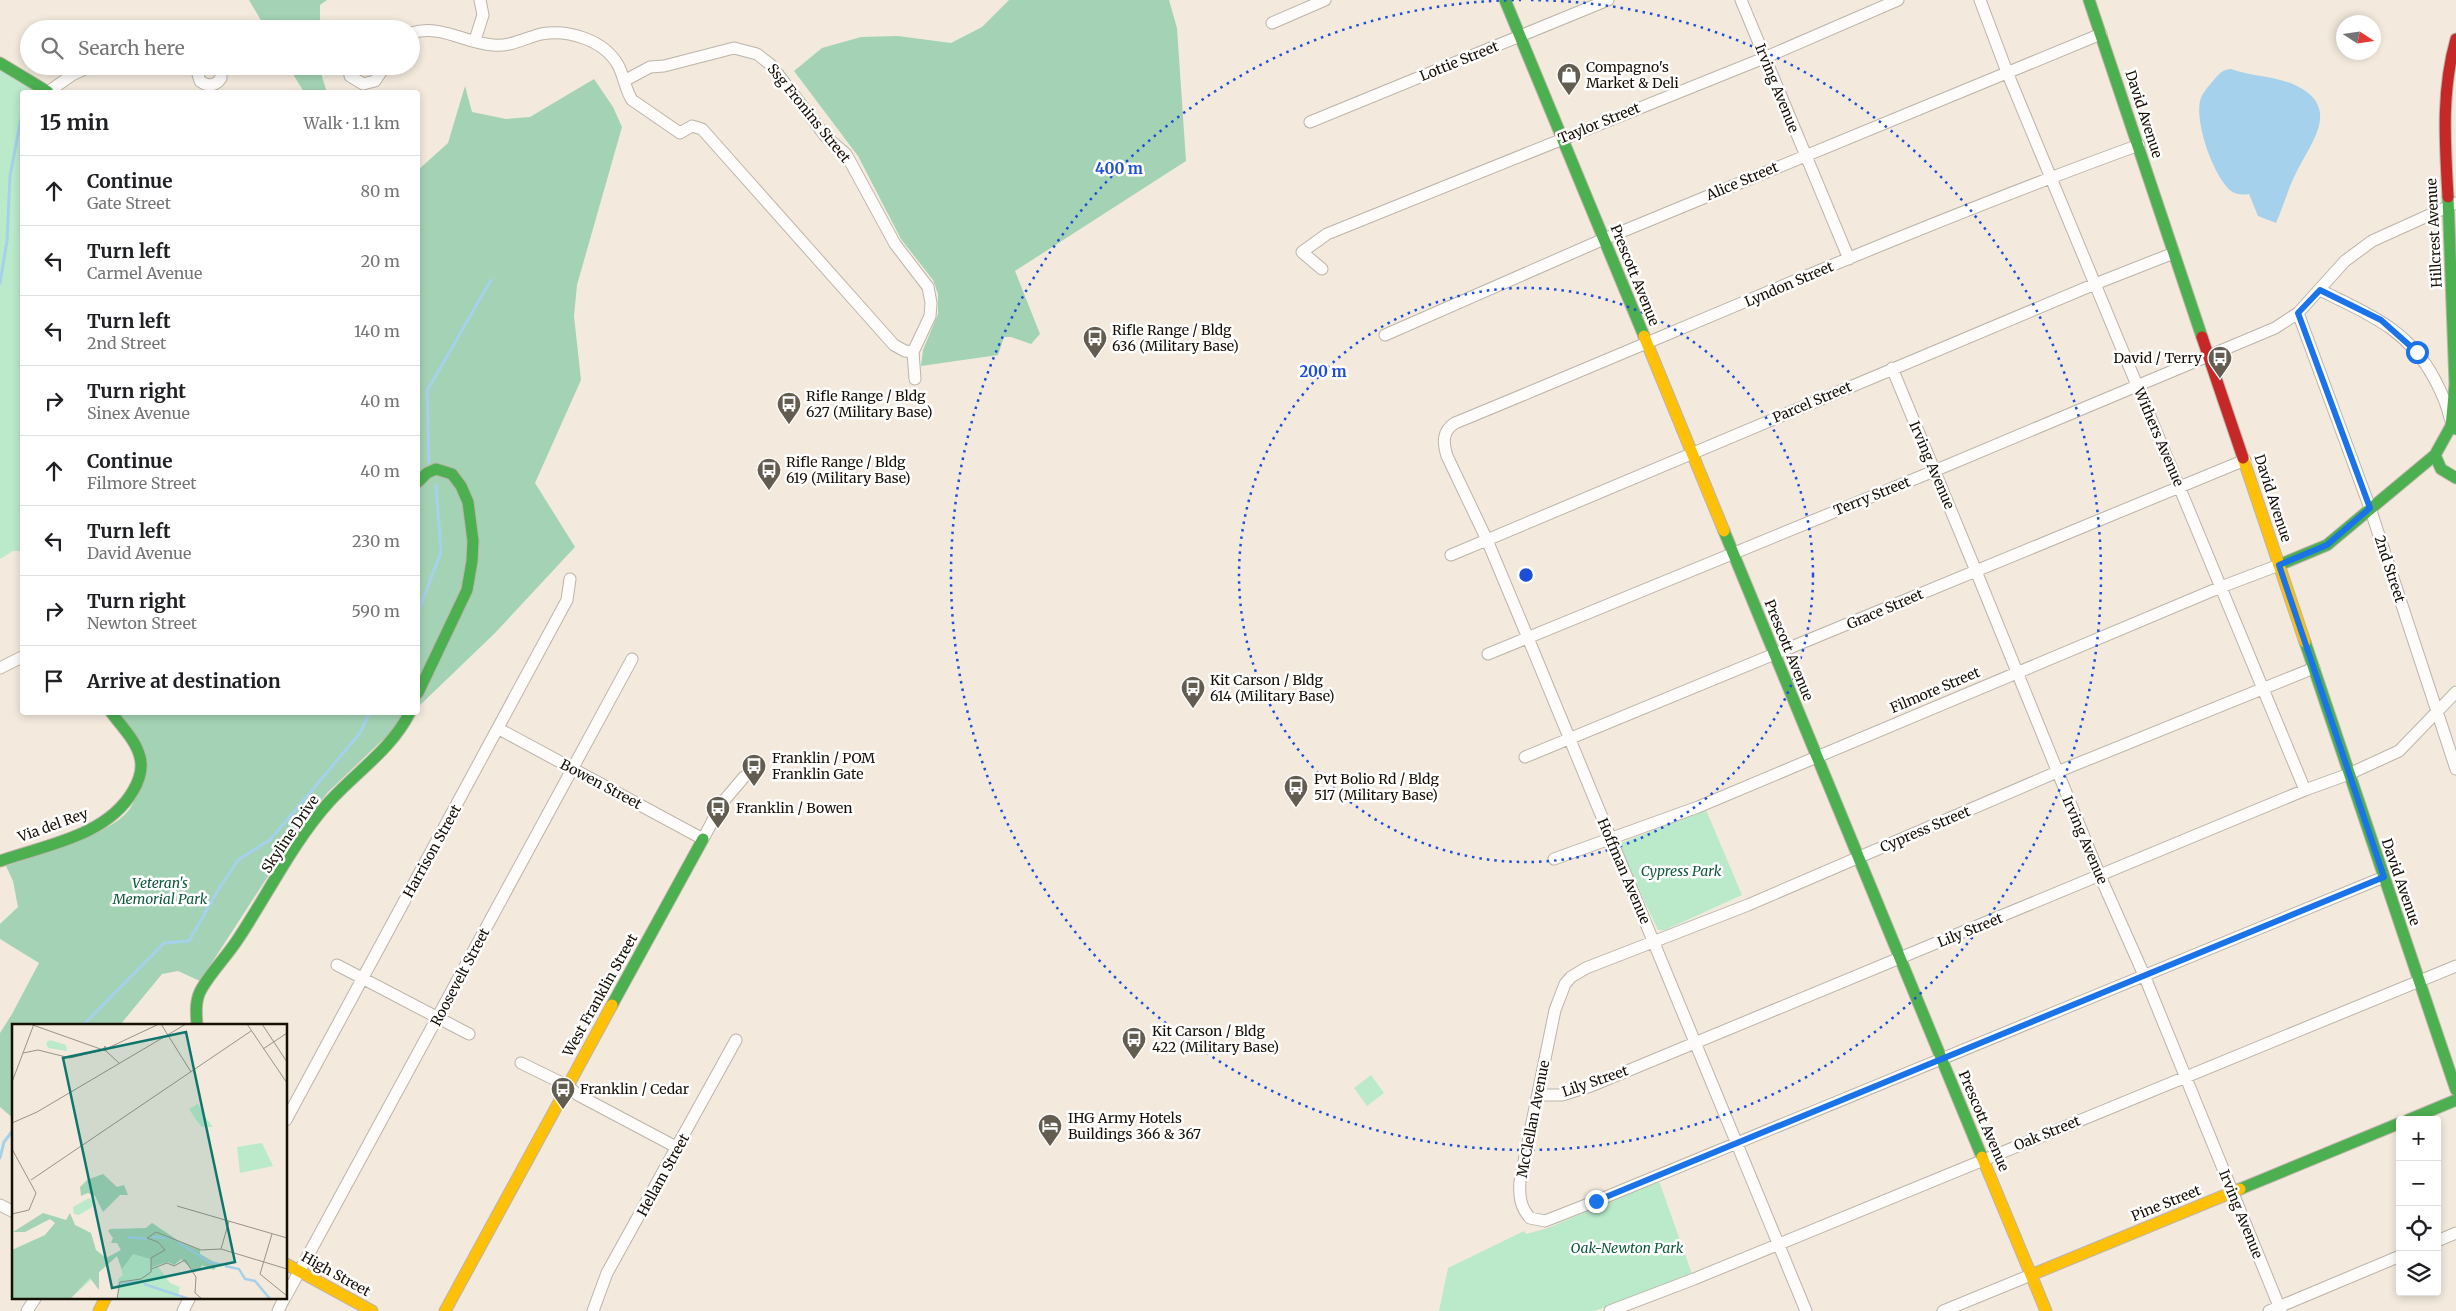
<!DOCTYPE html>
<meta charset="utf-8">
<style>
:root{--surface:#fff;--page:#f6f6f6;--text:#202124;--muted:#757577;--line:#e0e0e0}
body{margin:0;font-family:Merriweather,serif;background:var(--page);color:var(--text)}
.controls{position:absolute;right:15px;bottom:15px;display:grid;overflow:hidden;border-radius:5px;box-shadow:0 2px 8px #0003}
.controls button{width:45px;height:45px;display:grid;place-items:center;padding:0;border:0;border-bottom:1px solid var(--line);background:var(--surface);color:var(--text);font:25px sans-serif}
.compass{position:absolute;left:2336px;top:15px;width:45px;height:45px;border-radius:50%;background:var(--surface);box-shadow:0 2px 8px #0003;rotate:102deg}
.stop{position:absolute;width:15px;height:15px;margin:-11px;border:4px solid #1a73e8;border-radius:50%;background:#fff}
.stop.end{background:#1a73e8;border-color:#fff;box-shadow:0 1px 5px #0008}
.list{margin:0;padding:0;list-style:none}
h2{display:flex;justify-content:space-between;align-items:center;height:65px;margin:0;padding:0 20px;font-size:21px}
h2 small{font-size:16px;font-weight:400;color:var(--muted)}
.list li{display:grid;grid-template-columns:32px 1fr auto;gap:15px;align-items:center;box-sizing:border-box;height:70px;padding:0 20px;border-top:1px solid var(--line)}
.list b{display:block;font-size:19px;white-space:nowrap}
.list p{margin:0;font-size:16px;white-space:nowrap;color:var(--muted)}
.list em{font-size:16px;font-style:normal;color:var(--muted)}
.icon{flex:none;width:28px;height:28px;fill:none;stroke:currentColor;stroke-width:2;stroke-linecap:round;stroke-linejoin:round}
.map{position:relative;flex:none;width:2456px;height:1311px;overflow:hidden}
.search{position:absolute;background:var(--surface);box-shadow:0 2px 8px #0003;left:20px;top:20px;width:400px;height:55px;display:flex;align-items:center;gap:12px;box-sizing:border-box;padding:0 18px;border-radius:28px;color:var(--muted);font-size:19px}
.panel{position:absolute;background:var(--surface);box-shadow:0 2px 8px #0003;left:20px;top:90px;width:400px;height:625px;border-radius:5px}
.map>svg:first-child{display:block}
.green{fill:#baeaca}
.forest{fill:#a3d3b4}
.water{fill:#a5d1ec}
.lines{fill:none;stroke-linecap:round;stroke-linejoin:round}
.stream{stroke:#a5d1ec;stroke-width:3}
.street-casing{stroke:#bcb4a9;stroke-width:13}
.fast-casing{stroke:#bcb4a9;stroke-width:13}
.slow-casing{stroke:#bcb4a9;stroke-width:13}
.jam-casing{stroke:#bcb4a9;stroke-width:13}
.street{stroke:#fdfcfa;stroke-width:11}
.fast{stroke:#4caf50;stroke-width:11}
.slow{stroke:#ffc107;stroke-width:11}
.jam{stroke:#c62828;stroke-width:11}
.route{stroke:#1a73e8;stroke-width:6}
.ring{fill:none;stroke:#1d4ed8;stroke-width:2.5;stroke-dasharray:2.5 5}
.labels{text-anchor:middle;stroke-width:5;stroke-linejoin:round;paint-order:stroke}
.street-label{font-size:14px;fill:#160f05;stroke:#fff}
.poi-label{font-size:14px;fill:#160f05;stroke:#fff;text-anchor:start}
.park-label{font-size:14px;font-style:italic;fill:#0e5a3b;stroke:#fff}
.inset-river{fill:none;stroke:#a5d1ec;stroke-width:2.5}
.inset-road{fill:none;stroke:#9b9287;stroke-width:1}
.view{fill:#0f766e;fill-opacity:0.15;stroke:#0f766e;stroke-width:2.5}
.inset-edge{fill:none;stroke:#160f05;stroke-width:2.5}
.centre{fill:#1d4ed8;stroke:#fff;stroke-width:2.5}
.ring-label{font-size:15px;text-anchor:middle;font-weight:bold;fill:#1d4ed8;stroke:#fff;stroke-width:5;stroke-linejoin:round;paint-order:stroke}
</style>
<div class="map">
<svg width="2456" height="1311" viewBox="0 0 2456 1311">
<rect width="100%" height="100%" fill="#f3eadd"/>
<path class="green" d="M 0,70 L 41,92 L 22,92 L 22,551 L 13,551 L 0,559 Z
M 1706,810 L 1742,895 L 1665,930 L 1658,930 L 1621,852 L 1621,843 Z
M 1371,1075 L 1384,1093 L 1367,1106 L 1354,1088 Z
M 1659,1181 L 1692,1274 L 1624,1302 L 1593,1311 L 1439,1311 L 1448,1268 L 1524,1231 L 1526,1234 L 1548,1228 Z"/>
<path class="forest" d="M 249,0 L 327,0 L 320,5 L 320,29 L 266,29 Z
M 1009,0 L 1169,0 L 1177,28 L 1186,161 L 1015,271 L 1040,334 L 1031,344 L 1011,337 L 1004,337 L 998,355 L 921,366 L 923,350 L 938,314 L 938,294 L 933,280 L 901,239 L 858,156 L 794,71 L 822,48 L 861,37 L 898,36 L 951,43 L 982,27 Z
M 288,66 L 321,66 L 322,77 L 327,92 L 304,92 Z
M 594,79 L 613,107 L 622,127 L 577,285 L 574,316 L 581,380 L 535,483 L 575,547 L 495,633 L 418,707 L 418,170 L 448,143 L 465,86 L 472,112 L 506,119 L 530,117 Z
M 118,713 L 411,713 L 328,792 L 294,836 L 200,981 L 178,971 L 162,974 L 120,1025 L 14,1025 L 14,1119 L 0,1107 L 0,1033 L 12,1014 L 39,963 L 0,939 L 0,924 L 18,907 L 13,881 L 6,866 C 38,854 109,836 129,810 C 135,801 140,789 145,779 Z"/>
<path class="water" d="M 2231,69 C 2252,77 2278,76 2297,86 C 2342,108 2310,144 2296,173 C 2288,189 2283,207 2276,223 L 2258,216 L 2249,194 C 2242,195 2237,195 2231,191 C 2213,176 2195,123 2200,101 C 2202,93 2208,87 2213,81 C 2219,74 2221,70 2231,69 Z"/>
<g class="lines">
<path class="stream" d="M 0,283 L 7,241 L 10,176 L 22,113
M 429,462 L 427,391 L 491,280
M 418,612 L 441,552 L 436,485
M 83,1025 L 164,943 L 189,941 L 220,887 L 238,860 L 271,839 L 360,733 L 370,712
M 0,1158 L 4,1142 L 14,1129"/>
<defs>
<path id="street" d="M 1741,0 L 1849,259
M 1980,0 L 2007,72 L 2305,790
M 1272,23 L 1325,0
M 411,33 C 442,24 464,43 493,45 C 510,47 525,38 541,34 C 568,29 604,40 618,65 C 624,76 625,89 632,100 L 680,133 L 692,126 L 702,129 L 894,345 L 905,351 L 913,352
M 475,40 L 483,15 L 480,0
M 199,66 L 197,71 L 200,81 C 208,87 216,86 221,78 L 221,66
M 349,66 L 350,76 L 363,84 L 375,81 L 385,66
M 624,81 L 650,67 L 664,66 L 734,48 L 757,54 L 771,65 L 826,137 L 846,154 L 895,244 L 928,287 L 931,303 L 930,316 L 913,352 L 915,379
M 48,92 L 72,75 L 91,66
M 1310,122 L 1608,0
M 1322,269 L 1302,252 L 1327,234 L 1764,58 L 1898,0
M 2320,290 C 2368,314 2407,328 2434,378 C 2441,391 2447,404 2450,418
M 2298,313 L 2370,508 L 2456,769
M 1385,335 L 1604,239 L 2101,34
M 1892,368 L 1976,571 L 2100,876 L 2144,975 L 2281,1311
M 1451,555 L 2095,284 L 2174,253
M 1488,654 L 1934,471 L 2275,328 L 2298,313 L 2345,261 L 2372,241 L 2456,203
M 0,668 L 22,657
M 2314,668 L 2057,772 L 1748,905 L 1586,968 L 1571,977 L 1565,984 L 1555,1010 L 1520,1181 C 1519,1195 1520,1207 1530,1218 L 1545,1221 L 1596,1201 L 2384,877
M 499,729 L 703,839 L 722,803 L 744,777
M 1525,757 L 2245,460
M 1554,859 L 1698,807 L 2221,587 L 2279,565
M 337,965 L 469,1034
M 521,1063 L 568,1086 L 578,1095 L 678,1148
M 1538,1095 L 1562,1095 L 1591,1086 L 2305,790 L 2349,774 L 2399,751 L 2456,692
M 286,1120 L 567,600 L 570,579
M 0,1205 L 14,1212
M 2437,1241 L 2456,1233
M 286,1296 L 632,659
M 27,1311 L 36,1297
M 183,1311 L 190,1297
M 278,1311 L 285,1297
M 593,1311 L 607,1273 L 736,1040
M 1610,1311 L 1694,1279 L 2456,966
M 1806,1311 L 1528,638 L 1487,540 L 1447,456 C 1443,443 1442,431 1455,423 C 1682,330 1907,229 2139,145
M 1943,1311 L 2031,1275
M 2269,1311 L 2400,1256"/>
<path id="fast" d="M 1505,0 L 1644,336
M 2089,0 L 2202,337
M 0,63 L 48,92
M 2448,197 L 2455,384 L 2451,427 L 2456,429
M 2435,455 L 2441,469 L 2456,478
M 418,482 L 427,473 L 436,469 L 452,474 L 461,486 L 468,502 L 473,541 L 472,561 L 467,590 L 418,693
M 1724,531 L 1982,1157
M 2279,565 L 2327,545 L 2435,455 L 2455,419
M 2305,642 L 2456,1090
M 0,861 C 46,845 107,836 133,791 C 139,781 143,768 140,757 C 136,740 121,726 111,712
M 612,1005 L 703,839
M 197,1025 C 196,1012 195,999 202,988 C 212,971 227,956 238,939 C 268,894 293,842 329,802 C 357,771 391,750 410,712
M 2408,1120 L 2456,1100
M 2240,1189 L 2400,1123"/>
<path id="slow" d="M 1644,336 L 1724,531
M 2243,458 L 2305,642
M 1982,1157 L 2046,1311
M 286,1264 L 372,1311
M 2031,1275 L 2240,1189
M 99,1311 L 106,1297
M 445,1311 L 612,1005"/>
<path id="jam" d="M 2448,197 C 2445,143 2441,91 2456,39
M 2202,337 L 2243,458"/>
</defs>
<use href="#street" class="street-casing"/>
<use href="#fast" class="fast-casing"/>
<use href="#slow" class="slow-casing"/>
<use href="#jam" class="jam-casing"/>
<use href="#street" class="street"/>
<use href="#fast" class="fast"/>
<use href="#slow" class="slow"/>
<use href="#jam" class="jam"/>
</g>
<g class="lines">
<path class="route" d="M 1596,1201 L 2384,877 L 2279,565 L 2327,545 L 2370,508 L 2298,313 L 2320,290 L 2381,320 L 2417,352"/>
</g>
<g class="ring">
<circle cx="1526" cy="575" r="287"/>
<path d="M1531 0A575 575 0 1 1 1521 0"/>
</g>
<defs>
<symbol id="shop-pin" viewBox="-11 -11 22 30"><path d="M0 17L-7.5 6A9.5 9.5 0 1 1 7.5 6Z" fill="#635c51" stroke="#fff"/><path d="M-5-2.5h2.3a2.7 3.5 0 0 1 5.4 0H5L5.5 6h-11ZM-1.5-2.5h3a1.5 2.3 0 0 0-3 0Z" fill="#fff"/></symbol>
<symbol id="bus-pin" viewBox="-11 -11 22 30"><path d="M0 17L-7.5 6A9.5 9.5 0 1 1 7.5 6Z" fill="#635c51" stroke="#fff"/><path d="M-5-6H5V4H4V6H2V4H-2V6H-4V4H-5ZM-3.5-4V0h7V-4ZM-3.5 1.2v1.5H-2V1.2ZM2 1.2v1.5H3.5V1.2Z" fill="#fff"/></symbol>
<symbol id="hotel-pin" viewBox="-11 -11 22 30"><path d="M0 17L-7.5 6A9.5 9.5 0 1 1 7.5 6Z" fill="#635c51" stroke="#fff"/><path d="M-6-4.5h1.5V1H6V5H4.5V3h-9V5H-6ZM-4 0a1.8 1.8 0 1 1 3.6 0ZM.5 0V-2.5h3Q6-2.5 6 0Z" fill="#fff"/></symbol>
</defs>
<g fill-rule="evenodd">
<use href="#shop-pin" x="1555" y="61" width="28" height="38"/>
<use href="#bus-pin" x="1081" y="324" width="28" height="38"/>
<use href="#bus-pin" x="2206" y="344" width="28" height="38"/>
<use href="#bus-pin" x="775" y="390" width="28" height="38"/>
<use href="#bus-pin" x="755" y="456" width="28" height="38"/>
<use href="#bus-pin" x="1179" y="674" width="28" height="38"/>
<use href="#bus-pin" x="740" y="752" width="28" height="38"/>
<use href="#bus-pin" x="1282" y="773" width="28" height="38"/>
<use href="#bus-pin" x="704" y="794" width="28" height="38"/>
<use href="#bus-pin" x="1120" y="1025" width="28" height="38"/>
<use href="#bus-pin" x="549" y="1075" width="28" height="38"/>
<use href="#hotel-pin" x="1036" y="1112" width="28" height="38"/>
</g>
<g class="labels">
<g class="street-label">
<text transform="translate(1459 61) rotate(-22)" y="5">Lottie Street</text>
<text transform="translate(1777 88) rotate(68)" y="5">Irving Avenue</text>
<text transform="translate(809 113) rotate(51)" y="5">Ssg Fronins Street</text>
<text transform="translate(2144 114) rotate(72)" y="5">David Avenue</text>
<text transform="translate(1599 123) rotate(-22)" y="5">Taylor Street</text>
<text transform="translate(1742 181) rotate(-23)" y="5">Alice Street</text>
<text transform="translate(2434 233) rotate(-93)" y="5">Hillcrest Avenue</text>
<text transform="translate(1635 275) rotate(68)" y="5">Prescott Avenue</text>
<text transform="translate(1789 284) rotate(-23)" y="5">Lyndon Street</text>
<text transform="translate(1812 402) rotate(-23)" y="5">Parcel Street</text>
<text transform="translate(2159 437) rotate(67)" y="5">Withers Avenue</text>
<text transform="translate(1932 465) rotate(67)" y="5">Irving Avenue</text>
<text transform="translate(1872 496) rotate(-22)" y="5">Terry Street</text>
<text transform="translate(2273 498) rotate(72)" y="5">David Avenue</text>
<text transform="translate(2390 569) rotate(72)" y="5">2nd Street</text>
<text transform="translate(1885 609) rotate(-23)" y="5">Grace Street</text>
<text transform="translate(1789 650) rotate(68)" y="5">Prescott Avenue</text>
<text transform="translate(1935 690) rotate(-23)" y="5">Filmore Street</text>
<text transform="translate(601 784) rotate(28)" y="5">Bowen Street</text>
<text transform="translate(53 825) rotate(-20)" y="5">Via del Rey</text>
<text transform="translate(1925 829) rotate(-23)" y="5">Cypress Street</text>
<text transform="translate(290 834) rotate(-56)" y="5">Skyline Drive</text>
<text transform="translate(2085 840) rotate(67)" y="5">Irving Avenue</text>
<text transform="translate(432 851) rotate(-61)" y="5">Harrison Street</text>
<text transform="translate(1624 871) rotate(67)" y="5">Hoffman Avenue</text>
<text transform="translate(2401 882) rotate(71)" y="5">David Avenue</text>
<text transform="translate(1970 930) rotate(-22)" y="5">Lily Street</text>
<text transform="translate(460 977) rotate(-62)" y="5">Roosevelt Street</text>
<text transform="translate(600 995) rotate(-61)" y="5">West Franklin Street</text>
<text transform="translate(1595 1081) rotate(-19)" y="5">Lily Street</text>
<text transform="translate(1533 1119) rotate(-79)" y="5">McClellan Avenue</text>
<text transform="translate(1984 1121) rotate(67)" y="5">Prescott Avenue</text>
<text transform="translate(2047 1133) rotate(-22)" y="5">Oak Street</text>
<text transform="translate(663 1175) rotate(-61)" y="5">Hellam Street</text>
<text transform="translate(2166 1203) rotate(-22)" y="5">Pine Street</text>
<text transform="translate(2241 1214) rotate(68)" y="5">Irving Avenue</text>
<text transform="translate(336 1274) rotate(29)" y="5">High Street</text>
</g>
<g class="poi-label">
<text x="1586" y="72">Compagno's<tspan x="1586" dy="16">Market &amp; Deli</tspan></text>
<text x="1112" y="335">Rifle Range / Bldg<tspan x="1112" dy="16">636 (Military Base)</tspan></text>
<text x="2202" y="363" text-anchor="end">David / Terry</text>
<text x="806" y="401">Rifle Range / Bldg<tspan x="806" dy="16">627 (Military Base)</tspan></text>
<text x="786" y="467">Rifle Range / Bldg<tspan x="786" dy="16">619 (Military Base)</tspan></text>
<text x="1210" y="685">Kit Carson / Bldg<tspan x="1210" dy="16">614 (Military Base)</tspan></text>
<text x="772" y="763">Franklin / POM<tspan x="772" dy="16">Franklin Gate</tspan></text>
<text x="1314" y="784">Pvt Bolio Rd / Bldg<tspan x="1314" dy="16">517 (Military Base)</tspan></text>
<text x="736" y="813">Franklin / Bowen</text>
<text x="1152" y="1036">Kit Carson / Bldg<tspan x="1152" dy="16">422 (Military Base)</tspan></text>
<text x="580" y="1094">Franklin / Cedar</text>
<text x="1068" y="1123">IHG Army Hotels<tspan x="1068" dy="16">Buildings 366 &amp; 367</tspan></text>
</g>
<g class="park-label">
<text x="1681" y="876">Cypress Park</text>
<text x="160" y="888">Veteran's<tspan x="160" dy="16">Memorial Park</tspan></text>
<text x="1627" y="1253">Oak-Newton Park</text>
</g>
</g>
<g transform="translate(12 1024)">
<rect width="275" height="275" fill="#f3eadd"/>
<path d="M 38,16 L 54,21 L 55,27 L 36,24 L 34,19 ZM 186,80 L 194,94 L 201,103 L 190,103 L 185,97 L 177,85 ZM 250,119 L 261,142 L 228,149 L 225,123 ZM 77,174 L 81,177 L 80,183 L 67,191 L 62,190 L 61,183 ZM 140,199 L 168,218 L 188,226 L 188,230 L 205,240 L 202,246 L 190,241 L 187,246 L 181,246 L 170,235 L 162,241 L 157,238 L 145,241 L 158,259 L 168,263 L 165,275 L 105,275 L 106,255 L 111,251 L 105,232 L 58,275 L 0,275 L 0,234 L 93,239 Z" fill="#baeaca"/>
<path d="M 91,150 L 105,163 L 112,161 L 116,171 L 108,171 L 91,188 L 83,172 L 76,169 L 69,172 L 68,163 L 75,156 ZM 31,189 L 54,196 L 58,189 L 63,201 L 79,209 L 84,226 L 94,234 L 109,226 L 105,219 L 99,219 L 101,214 L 96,207 L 98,205 L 134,204 L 140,199 L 168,218 L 188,226 L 188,230 L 205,240 L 202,246 L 190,241 L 187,246 L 181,246 L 169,235 L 162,241 L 156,238 L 139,243 L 139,235 L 121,230 L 110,245 L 105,232 L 87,248 L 87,266 L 78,254 L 58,275 L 0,275 L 0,226 L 33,211 L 43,199 L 38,195 L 13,208 L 1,208 Z" fill="#a3d3b4"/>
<path class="inset-river" d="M 116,213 L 135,215M 140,213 L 155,214M 166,218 L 197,238 L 211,241M 213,242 L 227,245 L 233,255 L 243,257 L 258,275M 109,260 L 126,258M 132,260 L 177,275"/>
<path class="inset-road" d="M 18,0 L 94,27 L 107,39M 149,0 L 179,48M 235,0 L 275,59M 250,0 L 275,38M 96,24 L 147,0M 251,25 L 275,9M 11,29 L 26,26 L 58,34 L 91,26 L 93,22 L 94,27M 0,58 L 22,0M 0,99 L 25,88 L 174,0M 0,125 L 24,169 L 17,186 L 0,190M 19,156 L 239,7M 165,182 L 275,214M 260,210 L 248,250 L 275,272M 209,225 L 217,197M 139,245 L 155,239 L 162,242 L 173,236 L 184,253 L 183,269 L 190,275M 108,258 L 129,255 L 139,248 L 139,234 L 153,226 L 146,218 L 135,214 L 144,208 L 189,226 L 209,225 L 275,245M 105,275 L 108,258"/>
<path class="view" d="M 174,8 L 223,238 L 100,264 L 51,34 Z"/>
<rect width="275" height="275" class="inset-edge"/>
</g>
<circle cx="1526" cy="575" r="8" class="centre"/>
<g class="ring-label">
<text x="1119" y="174">400 m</text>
<text x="1323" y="377">200 m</text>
</g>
</svg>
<div class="controls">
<button>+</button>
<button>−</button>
<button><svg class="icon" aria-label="locate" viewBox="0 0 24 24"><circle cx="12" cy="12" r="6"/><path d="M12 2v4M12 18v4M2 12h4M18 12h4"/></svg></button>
<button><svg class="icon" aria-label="layers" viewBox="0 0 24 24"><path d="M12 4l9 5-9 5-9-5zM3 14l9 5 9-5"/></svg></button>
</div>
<svg class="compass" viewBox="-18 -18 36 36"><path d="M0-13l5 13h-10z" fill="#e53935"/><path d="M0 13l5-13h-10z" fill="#757577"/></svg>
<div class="stop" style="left:2417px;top:352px"></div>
<div class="stop end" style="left:1596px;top:1201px"></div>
<div class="search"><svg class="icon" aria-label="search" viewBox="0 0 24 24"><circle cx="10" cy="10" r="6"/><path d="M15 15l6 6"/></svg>Search here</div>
<section class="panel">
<h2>15 min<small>Walk · 1.1 km</small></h2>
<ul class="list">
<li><svg class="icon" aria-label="ahead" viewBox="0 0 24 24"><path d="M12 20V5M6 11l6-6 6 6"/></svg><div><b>Continue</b><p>Gate Street</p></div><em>80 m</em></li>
<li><svg class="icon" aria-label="left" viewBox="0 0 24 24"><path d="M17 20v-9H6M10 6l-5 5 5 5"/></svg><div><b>Turn left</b><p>Carmel Avenue</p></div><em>20 m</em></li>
<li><svg class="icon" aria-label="left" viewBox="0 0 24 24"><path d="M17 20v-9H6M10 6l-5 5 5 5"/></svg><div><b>Turn left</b><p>2nd Street</p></div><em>140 m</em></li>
<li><svg class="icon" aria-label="right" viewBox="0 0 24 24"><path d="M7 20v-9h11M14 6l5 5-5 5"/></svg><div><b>Turn right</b><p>Sinex Avenue</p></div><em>40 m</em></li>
<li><svg class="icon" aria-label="ahead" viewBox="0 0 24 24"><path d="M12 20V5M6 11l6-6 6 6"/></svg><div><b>Continue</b><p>Filmore Street</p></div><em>40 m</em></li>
<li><svg class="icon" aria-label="left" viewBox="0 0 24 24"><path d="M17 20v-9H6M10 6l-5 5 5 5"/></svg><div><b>Turn left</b><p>David Avenue</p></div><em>230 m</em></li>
<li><svg class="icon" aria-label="right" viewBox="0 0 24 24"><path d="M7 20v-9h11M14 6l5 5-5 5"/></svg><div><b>Turn right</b><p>Newton Street</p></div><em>590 m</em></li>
<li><svg class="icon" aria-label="arrive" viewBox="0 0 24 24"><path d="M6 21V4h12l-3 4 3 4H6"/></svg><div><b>Arrive at destination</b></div></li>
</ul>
</section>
</div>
